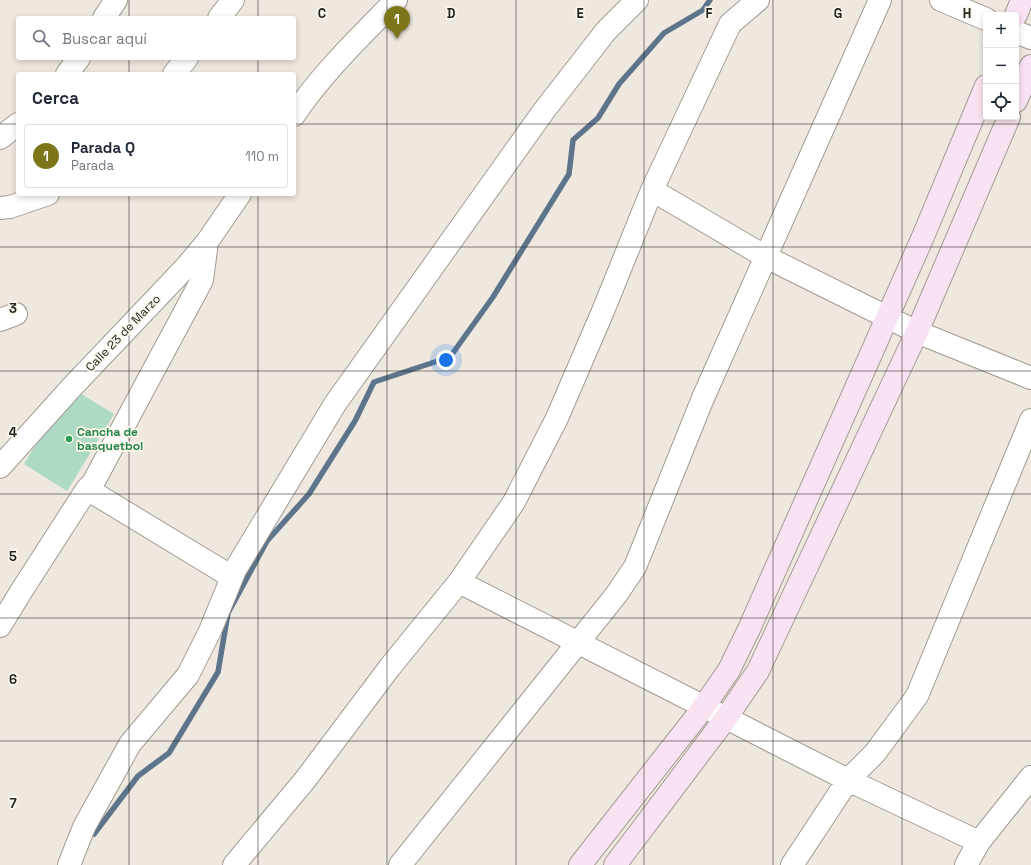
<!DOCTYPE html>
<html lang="es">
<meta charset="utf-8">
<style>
:root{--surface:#fff;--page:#f2f2f3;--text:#1f2937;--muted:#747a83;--line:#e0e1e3;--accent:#7d7519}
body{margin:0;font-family:"Space Grotesk",sans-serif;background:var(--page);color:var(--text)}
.controls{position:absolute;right:12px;top:12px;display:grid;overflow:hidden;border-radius:4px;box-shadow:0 2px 6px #0003}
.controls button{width:36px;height:36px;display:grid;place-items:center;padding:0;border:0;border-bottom:1px solid var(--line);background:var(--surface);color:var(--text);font:20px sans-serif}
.you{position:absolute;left:446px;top:360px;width:14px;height:14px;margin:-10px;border:3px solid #fff;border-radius:50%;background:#1a73e8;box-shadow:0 0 0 6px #1a73e833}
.badge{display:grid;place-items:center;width:26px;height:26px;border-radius:50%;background:var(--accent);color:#fff;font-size:13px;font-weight:700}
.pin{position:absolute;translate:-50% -33px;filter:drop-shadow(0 1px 2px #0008)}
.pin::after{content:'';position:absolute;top:21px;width:14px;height:12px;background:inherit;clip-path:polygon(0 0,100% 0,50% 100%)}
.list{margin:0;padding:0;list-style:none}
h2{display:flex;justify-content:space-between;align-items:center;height:52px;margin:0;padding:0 16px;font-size:17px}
h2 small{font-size:13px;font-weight:400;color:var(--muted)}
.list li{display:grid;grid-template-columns:26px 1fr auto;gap:12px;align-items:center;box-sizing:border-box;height:64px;margin:0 8px 8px;padding:0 8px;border:1px solid var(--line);border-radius:4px}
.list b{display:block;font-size:15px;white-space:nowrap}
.list p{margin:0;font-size:13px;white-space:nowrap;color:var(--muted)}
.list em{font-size:13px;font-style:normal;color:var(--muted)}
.icon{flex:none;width:22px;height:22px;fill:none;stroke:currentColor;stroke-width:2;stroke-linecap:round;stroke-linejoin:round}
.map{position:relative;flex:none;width:1031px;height:865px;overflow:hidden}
.search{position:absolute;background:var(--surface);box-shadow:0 2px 6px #0003;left:16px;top:16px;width:280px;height:44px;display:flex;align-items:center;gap:10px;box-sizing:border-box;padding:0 14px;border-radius:4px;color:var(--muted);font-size:15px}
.panel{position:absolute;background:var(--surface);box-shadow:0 2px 6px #0003;left:16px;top:72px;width:280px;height:124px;border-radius:4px}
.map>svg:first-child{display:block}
.green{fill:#acdac2}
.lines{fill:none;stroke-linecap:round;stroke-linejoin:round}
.stream{stroke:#5d748a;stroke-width:5.5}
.minor-casing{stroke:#a19c93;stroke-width:24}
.secondary-casing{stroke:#a19c93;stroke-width:24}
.minor{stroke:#fff;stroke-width:22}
.secondary{stroke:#f9e2f1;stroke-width:22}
.grid{fill:none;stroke:#25231f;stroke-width:1;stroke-opacity:0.55}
.leisure-dot{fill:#2e9e5b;stroke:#fbf6ec;stroke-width:1.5}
.labels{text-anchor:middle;stroke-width:3.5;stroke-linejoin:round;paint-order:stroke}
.street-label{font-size:12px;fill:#25231f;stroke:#fbf6ec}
.leisure-label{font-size:12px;font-weight:bold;fill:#27864d;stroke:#fbf6ec;text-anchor:start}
.grid-label{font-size:13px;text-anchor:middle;font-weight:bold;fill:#25231f;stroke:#fbf6ec;stroke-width:3.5;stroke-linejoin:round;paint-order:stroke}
</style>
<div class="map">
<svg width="1031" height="865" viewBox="0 0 1031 865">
<rect width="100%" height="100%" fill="#eee8df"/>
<path class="green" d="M 71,388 L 114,414 L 67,491 L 24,464 Z"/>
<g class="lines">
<path class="stream" d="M 94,834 L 138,776 L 169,753 L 218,672 L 228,613 L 267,541 L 309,494 L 355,421 L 374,382 L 450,357 L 493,297 L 569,174 L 573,140 L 598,118 L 619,84 L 664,33 L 703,10 L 710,0"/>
<defs>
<path id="minor" d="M 941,0 L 986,19
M 104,18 L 116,0
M 219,18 L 233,0
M 1016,32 L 1031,38
M 67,74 L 79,58
M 174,74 L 187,58
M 294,115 C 323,72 360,37 396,0
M 0,138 L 18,124
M 652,190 L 766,257 L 917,332 L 1031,378
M 0,208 L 10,207 L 48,194
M 0,320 L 16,314
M 0,467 L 71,388 L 186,267 L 207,242 L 240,194
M 87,489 L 232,577
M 459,582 L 848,780 L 979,842
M 0,626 L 22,590 L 87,489 L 93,483 L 202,280 L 207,242
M 69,865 L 84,827 L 130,744 L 188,675 L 210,631 L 235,570 L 335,404 L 543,112 L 606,31 L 637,0
M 234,865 L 305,780 L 390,667 L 459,582 L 514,502 L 557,418 L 603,311 L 652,190 L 730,24 L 758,0
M 400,865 L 616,595 L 635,567 L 703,398 L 880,0
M 792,865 L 848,780 L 875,753 L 917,696 L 1031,420
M 966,865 L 979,842 L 1031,777"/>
<path id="secondary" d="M 1016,15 L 1022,0
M 1016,101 L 1031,66
M 580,865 L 700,712 L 729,670 L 749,629 L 922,239 L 986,86
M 615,865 L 726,718 L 758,671 L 917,332 L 1009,117"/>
</defs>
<use href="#minor" class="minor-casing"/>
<use href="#secondary" class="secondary-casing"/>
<use href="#minor" class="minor"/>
<use href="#secondary" class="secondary"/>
</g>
<path class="grid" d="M 129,0 L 129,18M 258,0 L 258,18M 387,0 L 387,865M 516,0 L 516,865M 644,0 L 644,865M 773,0 L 773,865M 902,0 L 902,865M 129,58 L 129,74M 258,58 L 258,74M 0,124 L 18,124M 294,124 L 1031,124M 129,194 L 129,865M 258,194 L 258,865M 0,247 L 1031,247M 0,371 L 1031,371M 0,494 L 1031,494M 0,618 L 1031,618M 0,741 L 1031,741"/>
<circle class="leisure-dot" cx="69" cy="439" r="4"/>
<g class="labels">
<g class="street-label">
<text transform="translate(123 333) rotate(-46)" y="4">Calle 23 de Marzo</text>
</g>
<g class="leisure-label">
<text x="77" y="436">Cancha de<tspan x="77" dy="14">basquetbol</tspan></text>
</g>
</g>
<g class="grid-label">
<text x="322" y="18">C</text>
<text x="451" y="18">D</text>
<text x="580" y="18">E</text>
<text x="709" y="18">F</text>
<text x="838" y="18">G</text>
<text x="967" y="18">H</text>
<text x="13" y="313">3</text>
<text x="13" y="437">4</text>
<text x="13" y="561">5</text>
<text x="13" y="684">6</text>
<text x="13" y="808">7</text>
</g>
</svg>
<div class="controls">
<button>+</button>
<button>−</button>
<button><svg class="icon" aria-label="locate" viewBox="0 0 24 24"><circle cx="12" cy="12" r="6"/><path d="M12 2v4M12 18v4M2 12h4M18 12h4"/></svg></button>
</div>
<div class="you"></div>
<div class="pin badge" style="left:397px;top:39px">1</div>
<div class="search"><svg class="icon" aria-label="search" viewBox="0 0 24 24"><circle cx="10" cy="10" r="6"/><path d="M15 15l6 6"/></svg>Buscar aquí</div>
<section class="panel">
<h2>Cerca<small></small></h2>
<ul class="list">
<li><span class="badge">1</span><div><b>Parada Q</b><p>Parada</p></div><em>110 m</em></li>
</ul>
</section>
</div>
